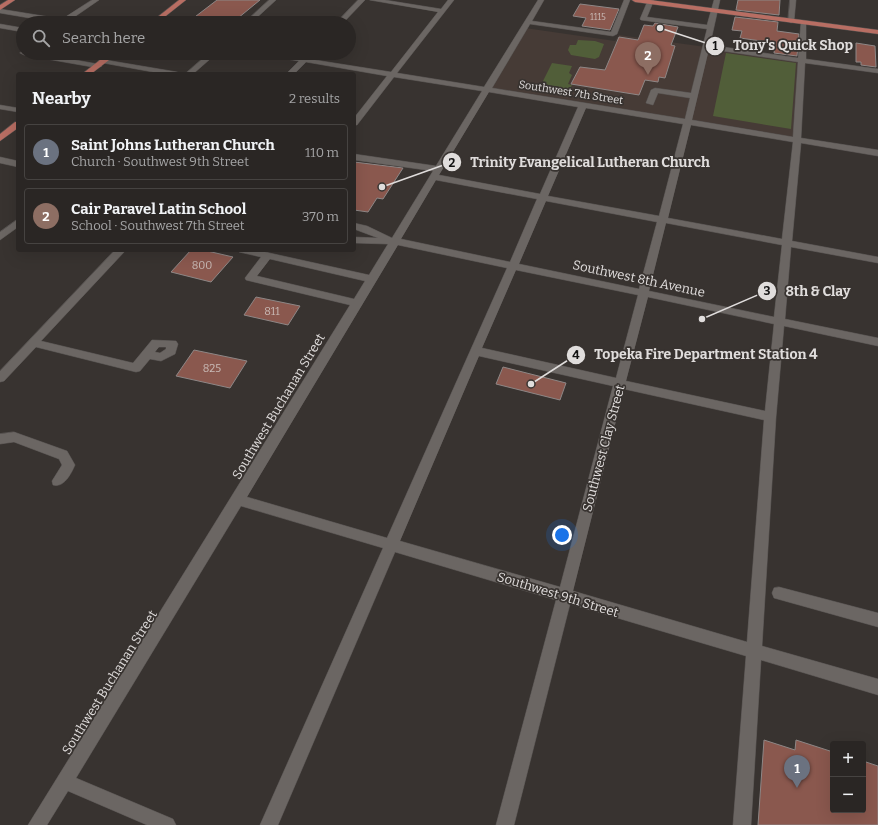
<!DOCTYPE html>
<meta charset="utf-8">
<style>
:root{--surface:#2a2624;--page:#322e2c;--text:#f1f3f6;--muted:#a5a5a6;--line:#464341;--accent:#db2777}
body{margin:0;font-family:Bitter,serif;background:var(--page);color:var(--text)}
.controls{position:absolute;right:12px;bottom:12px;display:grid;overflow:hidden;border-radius:4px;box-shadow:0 4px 16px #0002}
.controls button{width:36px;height:36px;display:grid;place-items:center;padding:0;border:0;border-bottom:1px solid var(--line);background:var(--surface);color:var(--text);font:20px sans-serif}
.you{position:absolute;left:562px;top:535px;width:14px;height:14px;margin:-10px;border:3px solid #fff;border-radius:50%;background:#1a73e8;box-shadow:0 0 0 6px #1a73e833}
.badge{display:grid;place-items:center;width:26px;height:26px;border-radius:50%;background:var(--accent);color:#fff;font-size:13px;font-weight:700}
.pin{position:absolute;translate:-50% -33px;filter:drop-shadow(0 1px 2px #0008)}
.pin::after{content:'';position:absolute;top:21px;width:14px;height:12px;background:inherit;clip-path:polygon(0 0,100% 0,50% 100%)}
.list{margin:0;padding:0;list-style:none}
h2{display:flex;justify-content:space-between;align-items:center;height:52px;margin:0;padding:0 16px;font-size:17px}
h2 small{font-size:13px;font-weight:400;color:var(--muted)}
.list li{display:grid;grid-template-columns:26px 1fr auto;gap:12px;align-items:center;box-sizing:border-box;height:56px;margin:0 8px 8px;padding:0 8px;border:1px solid var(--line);border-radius:4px}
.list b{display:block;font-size:15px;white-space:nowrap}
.list p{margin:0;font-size:13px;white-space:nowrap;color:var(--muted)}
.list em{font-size:13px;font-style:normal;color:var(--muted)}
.icon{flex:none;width:22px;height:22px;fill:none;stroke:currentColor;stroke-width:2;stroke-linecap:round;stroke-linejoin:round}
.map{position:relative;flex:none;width:878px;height:825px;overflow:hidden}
.search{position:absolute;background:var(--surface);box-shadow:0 4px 16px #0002;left:16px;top:16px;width:340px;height:44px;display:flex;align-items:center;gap:10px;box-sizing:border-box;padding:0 14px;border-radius:22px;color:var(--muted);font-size:15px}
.panel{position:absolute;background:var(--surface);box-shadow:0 4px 16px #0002;left:16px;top:72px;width:340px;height:180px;border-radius:4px}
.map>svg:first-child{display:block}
.built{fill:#463b36}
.green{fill:#515e39}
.building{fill:#8a584e;stroke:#8e8786}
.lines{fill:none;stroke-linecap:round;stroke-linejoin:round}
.minor-casing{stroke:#55514f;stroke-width:1}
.major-casing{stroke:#55514f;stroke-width:1}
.minor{fill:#6b6663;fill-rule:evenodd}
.major{fill:#b86e63;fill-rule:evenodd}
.labels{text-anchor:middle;stroke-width:3.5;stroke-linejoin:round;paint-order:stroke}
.far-number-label{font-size:9px;fill:#cabcb8}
.far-street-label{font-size:11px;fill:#e0dddc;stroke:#383330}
.number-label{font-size:11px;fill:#cabcb8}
.street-label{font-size:13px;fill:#e0dddc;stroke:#383330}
.leader{fill:none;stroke:#e0dddc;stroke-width:1.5}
.callout-dot{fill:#e0dddc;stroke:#383330;stroke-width:1.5}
.mark-label{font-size:12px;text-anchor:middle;font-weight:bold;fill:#111}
.callout-label{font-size:14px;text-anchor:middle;font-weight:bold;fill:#e0dddc;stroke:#383330;stroke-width:3.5;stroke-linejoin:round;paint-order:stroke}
</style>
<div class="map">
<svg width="878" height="825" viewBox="0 0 878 825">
<rect width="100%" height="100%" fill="#383330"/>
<path class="built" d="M 525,28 L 615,41 L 619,35 L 801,60 L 797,140 L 487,89 Z"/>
<path class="green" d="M 578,40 L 595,41 L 604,44 L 599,57 L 595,59 L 571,55 L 568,50 L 570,45 L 576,45 Z
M 726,53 L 796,63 L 791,129 L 713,116 Z
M 552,63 L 572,66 L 569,73 L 572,75 L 568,84 L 572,85 L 568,93 L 539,89 Z"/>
<path class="building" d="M 217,0 L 260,0 L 232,23 L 187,23 Z
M 738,0 L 780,0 L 779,15 L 736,10 Z
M 580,4 L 619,9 L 610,30 L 582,26 L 586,18 L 573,16 Z
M 735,17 L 778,22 L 777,31 L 799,34 L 797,56 L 774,53 L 775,43 L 740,38 L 742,31 L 732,30 Z
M 655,23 L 678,27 L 671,45 L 675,46 L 665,78 L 659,77 L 658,82 L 645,80 L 639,95 L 571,84 L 580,67 L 605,70 L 619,37 L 638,40 L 644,25 L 653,26 Z
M 856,43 L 875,46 L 876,67 L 861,65 L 861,62 L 856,62 Z
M 354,162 L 403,168 L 383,199 L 377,198 L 368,212 L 354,210 Z
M 191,250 L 203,250 L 233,257 L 211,282 L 171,272 Z
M 256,297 L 300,306 L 288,325 L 244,315 Z
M 194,350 L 247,361 L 230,388 L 176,376 Z
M 503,367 L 566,383 L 560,400 L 496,384 Z
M 764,740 L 795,750 L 796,740 L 833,752 L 833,810 L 863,810 L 863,761 L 878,766 L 878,825 L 758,825 Z"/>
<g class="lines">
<defs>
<path id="minor" d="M 92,0 L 99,0 L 70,20 L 79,23 L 59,23 L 0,13 L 0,9 L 62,19 Z
M 269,0 L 276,0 L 251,23 L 244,23 Z
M 358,0 L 365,0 L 343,23 L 336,23 Z
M 370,0 L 385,0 L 441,9 L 448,0 L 454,0 L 397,73 L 484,87 L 538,0 L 544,0 L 532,21 L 611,32 L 624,0 L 630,0 L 617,34 L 613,36 L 530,24 L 492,88 L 685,119 L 690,98 L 658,93 L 653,105 L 646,103 L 651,90 L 655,88 L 691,93 L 707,29 L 641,20 L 640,19 L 648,0 L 654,0 L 647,17 L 707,25 L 714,0 L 720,0 L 710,45 L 798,58 L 801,22 L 806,21 L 806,59 L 878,69 L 878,73 L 805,63 L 801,138 L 878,150 L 878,156 L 801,143 L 792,241 L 878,257 L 878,263 L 791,247 L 785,319 L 878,338 L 878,346 L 784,326 L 776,417 L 762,646 L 878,679 L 878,695 L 761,660 L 751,825 L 733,825 L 746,656 L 570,604 L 514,825 L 496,825 L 556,600 L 395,552 L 278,825 L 260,825 L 383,548 L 241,506 L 76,778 L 173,819 L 176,825 L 147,825 L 68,791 L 47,825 L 28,825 L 350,305 L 246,280 L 245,278 L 261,257 L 239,252 L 237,250 L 256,250 L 369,275 L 388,244 L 354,243 L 354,237 L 378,238 L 354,229 L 354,223 L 367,226 L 392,238 L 433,171 L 354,160 L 354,154 L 436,166 L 482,91 L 394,77 L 357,125 L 354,125 L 354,118 L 387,76 L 306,62 L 294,74 L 286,74 L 299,61 L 261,55 L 257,53 C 272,53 296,59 307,55 L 311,57 L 309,59 L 391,72 L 438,12 ZM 709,49 L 798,62 L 793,137 L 692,120 ZM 489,92 L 578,107 L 540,194 L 439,175 ZM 586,108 L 683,124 L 659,216 L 548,196 ZM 691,125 L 793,142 L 782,239 L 668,218 ZM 436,180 L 537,199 L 510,262 L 401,239 ZM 546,201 L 657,222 L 639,289 L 519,264 ZM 666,223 L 782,245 L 774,317 L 649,291 ZM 398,245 L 507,268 L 387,538 L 247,497 ZM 270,259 L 365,281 L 354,299 L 257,276 ZM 516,270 L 638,295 L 616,378 L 482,348 ZM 648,297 L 774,324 L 765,411 L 626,381 ZM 479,356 L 613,386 L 560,587 L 400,541 ZM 624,389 L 764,420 L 747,642 L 573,591 Z
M 790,0 L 796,0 L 794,21 L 791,23 L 788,21 Z
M 0,24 L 23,28 L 23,32 L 0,28 Z
M 23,51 L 23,53 L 36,53 L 98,64 L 102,66 L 98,68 L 24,55 L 20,53 Z
M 209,53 L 217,53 L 193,74 L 185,74 Z
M 100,59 L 177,72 L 181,74 L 164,74 L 103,63 L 99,61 Z
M 0,105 L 18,108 L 18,112 L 0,109 Z
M 0,157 L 18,161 L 18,167 L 0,163 Z
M 18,219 L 18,227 L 0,240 L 0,232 Z
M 115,250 L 126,250 L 41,341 L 133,363 L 152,340 L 176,341 L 178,344 L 175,354 L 161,361 L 150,359 L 140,371 L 136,372 L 36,347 L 4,381 L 0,382 L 0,371 ZM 159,347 L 166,347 L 166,349 L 160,353 L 155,352 Z
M 14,432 L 67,451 L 75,465 C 71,474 64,488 53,485 L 52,481 L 62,465 L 59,459 L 14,442 L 0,444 L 0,434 Z
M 779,587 L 878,613 L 878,627 L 774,598 L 772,593 L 774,588 Z"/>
<path id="major" d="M 8,0 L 15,0 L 0,10 L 0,5 Z
M 179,0 L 186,0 L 157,23 L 150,23 Z
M 632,0 L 650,0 L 878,30 L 878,34 L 635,2 Z
M 109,53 L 118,53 L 91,74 L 82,74 Z
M 15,122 L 18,122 L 18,128 L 0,141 L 0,134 Z"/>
</defs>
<use href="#minor" class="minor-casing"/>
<use href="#major" class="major-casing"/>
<use href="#minor" class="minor"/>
<use href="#major" class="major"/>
</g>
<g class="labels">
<g class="far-number-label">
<text x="598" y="20">1115</text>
</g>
<g class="far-street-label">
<text transform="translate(571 92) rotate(9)" y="4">Southwest 7th Street</text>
</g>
<g class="number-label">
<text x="202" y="269">800</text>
<text x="272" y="315">811</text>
<text x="212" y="372">825</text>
</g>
<g class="street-label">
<text transform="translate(639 278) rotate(12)" y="5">Southwest 8th Avenue</text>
<text transform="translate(278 406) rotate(-59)" y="5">Southwest Buchanan Street</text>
<text transform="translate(603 448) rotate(-75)" y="5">Southwest Clay Street</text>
<text transform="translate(558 594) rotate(17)" y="5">Southwest 9th Street</text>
<text transform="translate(109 682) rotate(-58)" y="5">Southwest Buchanan Street</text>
</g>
</g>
<path class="leader" d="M660 28L715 46M382 187L452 162M702 319L767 291M531 384L576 355"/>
<g class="callout-dot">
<circle cx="660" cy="28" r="4"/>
<circle cx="382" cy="187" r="4"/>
<circle cx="702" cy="319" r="4"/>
<circle cx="531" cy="384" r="4"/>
<circle cx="715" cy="46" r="10"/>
<circle cx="452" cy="162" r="10"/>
<circle cx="767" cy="291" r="10"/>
<circle cx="576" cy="355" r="10"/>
</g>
<g class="mark-label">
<text x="715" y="50">1</text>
<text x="452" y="167">2</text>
<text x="767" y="295">3</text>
<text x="576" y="359">4</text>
</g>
<g class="callout-label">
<text x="793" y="50">Tony's Quick Shop</text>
<text x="590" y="167">Trinity Evangelical Lutheran Church</text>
<text x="818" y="296">8th &amp; Clay</text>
<text x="706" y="359">Topeka Fire Department Station 4</text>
</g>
</svg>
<div class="controls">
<button>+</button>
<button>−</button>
</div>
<div class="you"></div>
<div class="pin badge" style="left:797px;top:788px;background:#6b7280">1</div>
<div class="pin badge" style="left:648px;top:75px;background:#8d6e63">2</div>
<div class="search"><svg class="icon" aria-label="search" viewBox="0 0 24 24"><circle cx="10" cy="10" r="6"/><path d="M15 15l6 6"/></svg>Search here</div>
<section class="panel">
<h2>Nearby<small>2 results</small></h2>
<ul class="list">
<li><span class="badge" style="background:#6b7280">1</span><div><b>Saint Johns Lutheran Church</b><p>Church · Southwest 9th Street</p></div><em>110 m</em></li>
<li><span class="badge" style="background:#8d6e63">2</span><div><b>Cair Paravel Latin School</b><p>School · Southwest 7th Street</p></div><em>370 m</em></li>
</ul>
</section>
</div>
